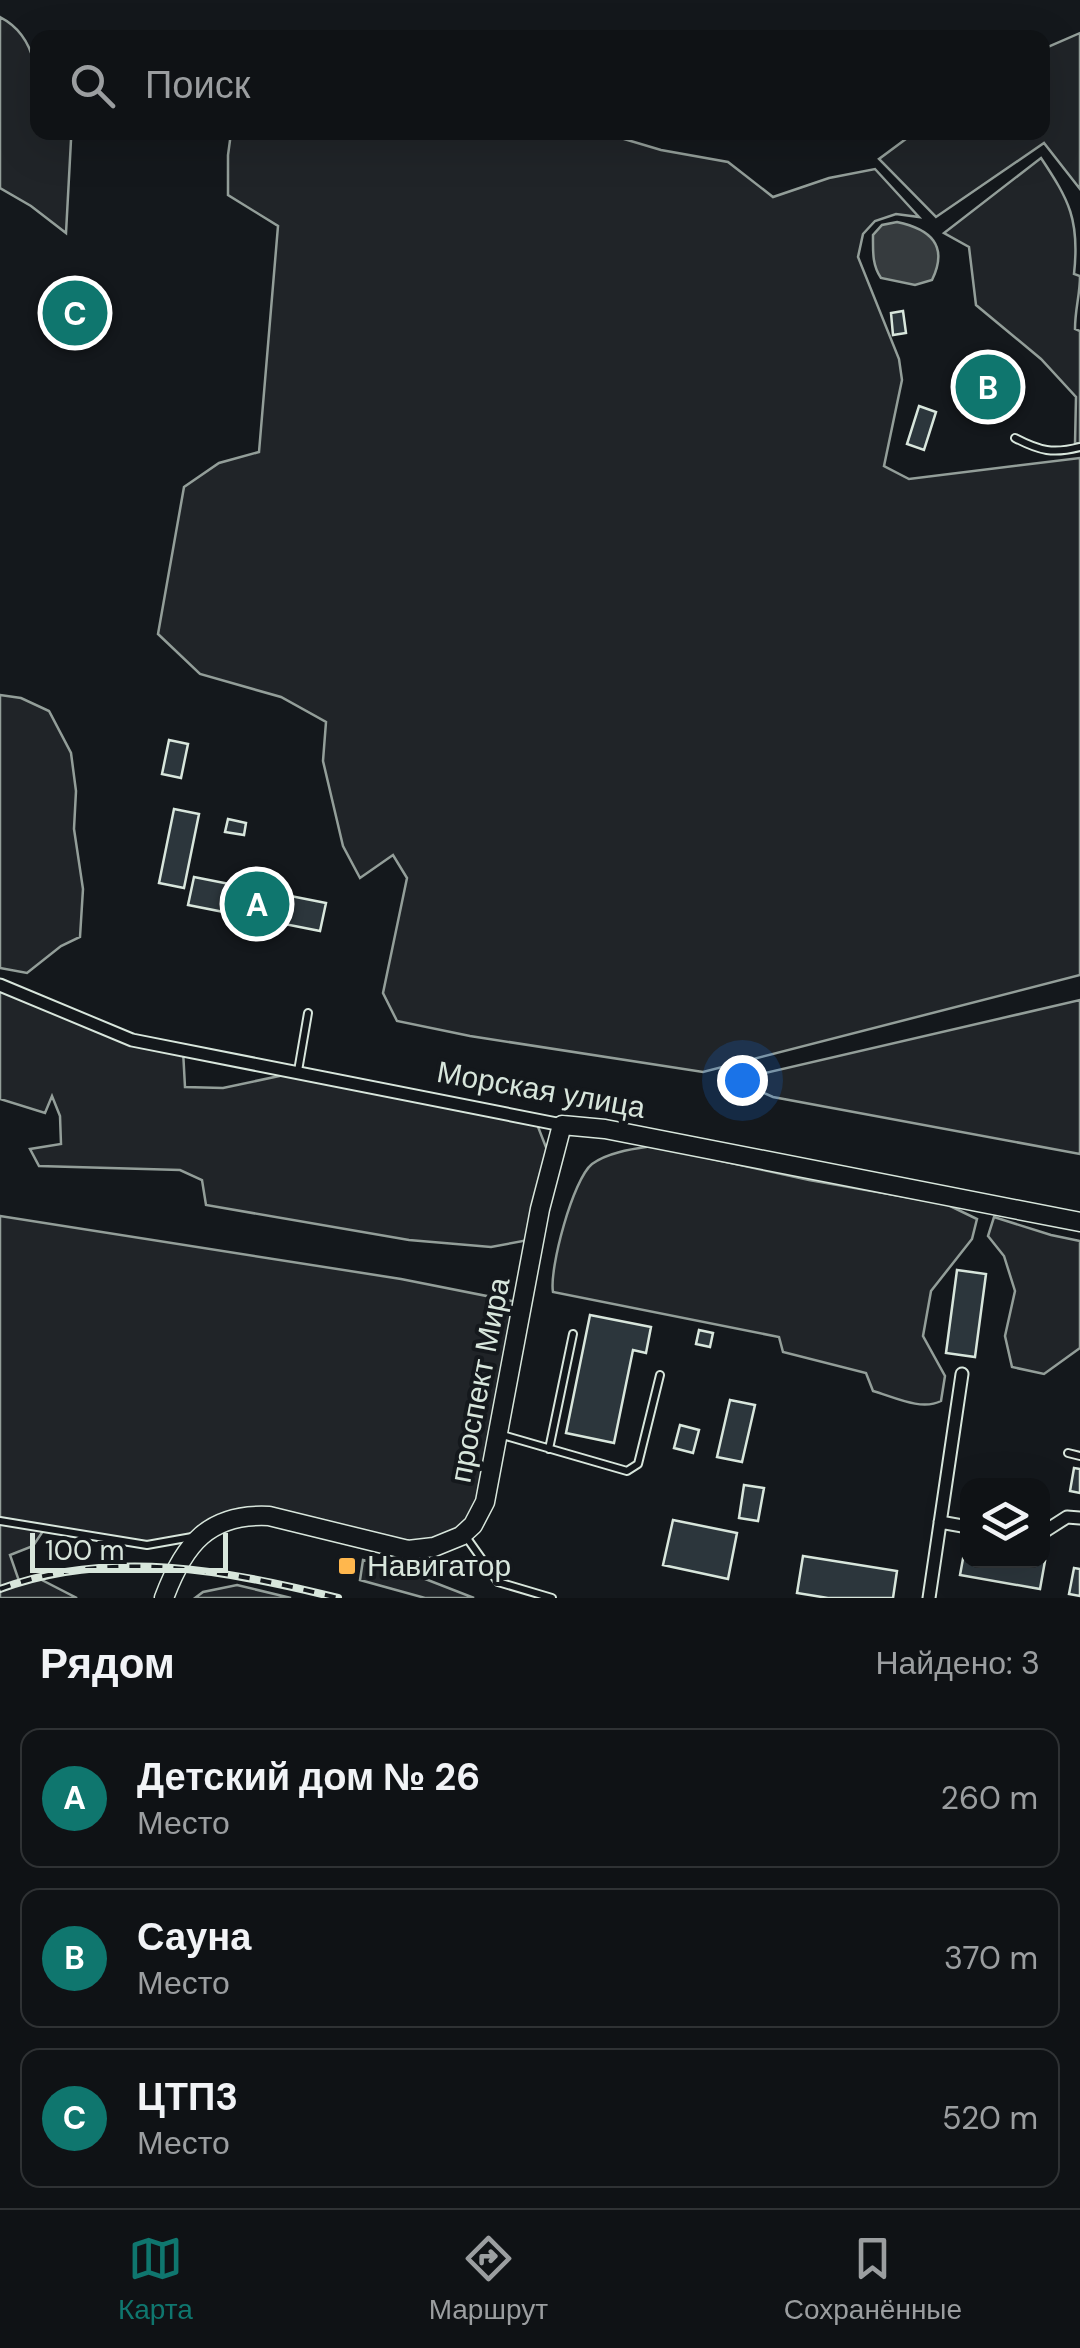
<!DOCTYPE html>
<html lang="ru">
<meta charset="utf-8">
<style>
:root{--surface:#0f1215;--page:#1d2022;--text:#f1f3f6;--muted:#9b9ea0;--line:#2f3234;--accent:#0f766e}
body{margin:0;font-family:"DM Sans",sans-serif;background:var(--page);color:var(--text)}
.controls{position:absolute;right:30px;bottom:30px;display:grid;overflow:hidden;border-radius:20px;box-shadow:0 10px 40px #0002}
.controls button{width:90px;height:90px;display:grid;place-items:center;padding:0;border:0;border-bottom:2px solid var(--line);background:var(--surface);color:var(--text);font:50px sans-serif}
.scale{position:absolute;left:30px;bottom:25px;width:198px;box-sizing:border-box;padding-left:10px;border:5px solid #d8e6dc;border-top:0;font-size:28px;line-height:35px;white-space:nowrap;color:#d8e6dc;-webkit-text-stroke:8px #14181c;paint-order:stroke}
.you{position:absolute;left:742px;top:1080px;width:35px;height:35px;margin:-25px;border:8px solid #fff;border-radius:50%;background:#1a73e8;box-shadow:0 0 0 15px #1a73e833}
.badge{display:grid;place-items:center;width:65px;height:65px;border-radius:50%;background:var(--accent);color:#fff;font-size:32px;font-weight:700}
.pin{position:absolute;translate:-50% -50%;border:5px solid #fff;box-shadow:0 2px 10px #0006}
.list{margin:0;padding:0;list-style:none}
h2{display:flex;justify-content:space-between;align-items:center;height:130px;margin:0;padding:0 40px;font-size:42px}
h2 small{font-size:32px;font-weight:400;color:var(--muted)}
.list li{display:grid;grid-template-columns:65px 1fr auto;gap:30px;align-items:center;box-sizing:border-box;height:140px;margin:0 20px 20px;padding:0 20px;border:2px solid var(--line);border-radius:20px}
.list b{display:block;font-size:38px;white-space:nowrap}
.list p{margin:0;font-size:32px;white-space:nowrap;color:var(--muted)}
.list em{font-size:32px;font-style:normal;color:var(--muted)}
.icon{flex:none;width:55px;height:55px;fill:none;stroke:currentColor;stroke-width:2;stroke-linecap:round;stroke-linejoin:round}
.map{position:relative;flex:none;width:1080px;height:1598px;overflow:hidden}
.search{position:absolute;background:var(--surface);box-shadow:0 10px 40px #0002;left:30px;right:30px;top:30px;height:110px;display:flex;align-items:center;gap:25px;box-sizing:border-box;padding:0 35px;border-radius:20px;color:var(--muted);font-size:38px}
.sheet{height:610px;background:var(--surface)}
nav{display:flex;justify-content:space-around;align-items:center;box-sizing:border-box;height:140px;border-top:2px solid var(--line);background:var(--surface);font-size:28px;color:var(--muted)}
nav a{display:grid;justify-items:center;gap:5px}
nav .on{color:var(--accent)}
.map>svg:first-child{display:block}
.green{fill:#202428;stroke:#939e99;stroke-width:2.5}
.water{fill:#363b3e;stroke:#939e99;stroke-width:2.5}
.building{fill:#2c363c;stroke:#d8e6dc;stroke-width:2.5}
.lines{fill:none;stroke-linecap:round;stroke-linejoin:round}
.lane-casing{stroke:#d8e6dc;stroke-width:10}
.street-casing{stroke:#d8e6dc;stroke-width:15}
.secondary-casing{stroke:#d8e6dc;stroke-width:21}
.lane{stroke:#14181c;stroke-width:6}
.street{stroke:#14181c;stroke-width:11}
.secondary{stroke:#14181c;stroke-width:18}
.rail-casing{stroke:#d8e6dc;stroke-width:8}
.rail{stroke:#14181c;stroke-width:4;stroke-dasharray:11;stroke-linecap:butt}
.poi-dot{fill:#ffb74d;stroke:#14181c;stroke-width:4}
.labels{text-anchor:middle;stroke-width:8;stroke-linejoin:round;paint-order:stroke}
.street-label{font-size:30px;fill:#d8e6dc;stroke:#14181c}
.poi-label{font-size:30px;fill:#d8e6dc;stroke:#14181c;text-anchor:start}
</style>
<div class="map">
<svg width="1080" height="1598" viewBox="0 0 1080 1598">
<rect width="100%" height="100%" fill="#14181c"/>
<path class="green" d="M 0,17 C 43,39 38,91 38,132 L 65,133 L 71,140 L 66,233 L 31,206 L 0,188 Z
M 1080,33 L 1080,189 L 1044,143 L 936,217 L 879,159 L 914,133 L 1042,132 L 1043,49 Z
M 231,133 L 604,133 L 661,150 L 728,162 L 773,197 L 829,178 L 875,169 L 919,217 L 896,214 L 875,221 L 863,234 L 858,257 L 899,359 L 902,380 L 884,466 L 909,479 L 1080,458 L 1080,975 L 703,1072 L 470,1036 L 397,1021 L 383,993 L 407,878 L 393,855 L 360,878 L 343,846 L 323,761 L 326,722 L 281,697 L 200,674 L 158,634 L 184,487 L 219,463 L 259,452 L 278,226 L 228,195 L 228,155 Z
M 1041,158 C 1069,200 1080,220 1074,274 L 1080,276 C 1080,295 1075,309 1075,329 L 1080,331 L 1080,442 L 1075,444 L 1076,397 L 1041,359 L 976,305 L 969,247 L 944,233 Z
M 0,695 L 21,698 L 49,711 L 71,753 L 76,791 L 74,829 L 83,889 L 80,937 L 61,946 L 27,973 L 0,968 Z
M 0,985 L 132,1040 L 183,1050 L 185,1087 L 223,1088 L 298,1072 L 535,1119 L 551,1160 L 534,1239 L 491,1247 L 409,1240 L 206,1205 L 202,1180 L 180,1170 L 39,1166 L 30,1149 L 61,1144 L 60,1116 L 52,1096 L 45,1113 L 0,1099 Z
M 1080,1000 L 1080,1154 L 773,1097 L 755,1089 L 761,1074 Z
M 653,1146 L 809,1180 L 946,1204 L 977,1219 L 972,1239 L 931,1291 L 923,1336 L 945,1376 L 941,1401 C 921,1411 894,1397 873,1391 L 866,1373 L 783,1352 L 779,1337 L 553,1292 C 549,1269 573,1179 592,1164 C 608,1152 633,1149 653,1146 Z
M 0,1216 L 401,1279 L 522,1303 L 473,1525 L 434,1547 L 270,1516 L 198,1536 L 147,1545 L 45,1528 L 33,1546 L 10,1555 L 19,1581 L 34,1576 L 77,1598 L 0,1598 Z
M 994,1217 L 1051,1235 L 1080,1241 L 1080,1348 L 1044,1374 L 1012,1367 L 1005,1336 L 1015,1291 L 1004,1256 L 988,1236 Z
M 363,1560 L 397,1568 L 474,1598 L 425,1598 L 360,1580 Z
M 237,1585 L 291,1598 L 195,1598 L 203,1592 Z"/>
<path class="water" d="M 897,222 C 930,229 949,245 932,280 L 915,285 L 881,278 C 872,265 873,251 873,235 L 882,225 Z"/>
<path class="building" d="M 73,296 L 92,316 L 77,330 L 59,310 Z
M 903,311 L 906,333 L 893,335 L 891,313 Z
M 972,362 L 1017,383 L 1004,411 L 959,390 Z
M 919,406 L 936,412 L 924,450 L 907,444 Z
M 169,740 L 188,744 L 181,778 L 162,774 Z
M 174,809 L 199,814 L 184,888 L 159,883 Z
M 228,819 L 246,823 L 244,835 L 225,832 Z
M 194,877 L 326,903 L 320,931 L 188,905 Z
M 957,1270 L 986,1274 L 975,1357 L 946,1353 Z
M 590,1315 L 651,1327 L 646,1353 L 633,1350 L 614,1443 L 566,1433 Z
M 699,1330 L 713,1333 L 710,1347 L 696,1344 Z
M 730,1400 L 755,1405 L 742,1462 L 717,1457 Z
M 680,1425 L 699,1430 L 693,1453 L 674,1448 Z
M 1074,1468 L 1080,1469 L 1080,1493 L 1070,1491 Z
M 744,1485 L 764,1488 L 758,1521 L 739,1518 Z
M 673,1520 L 737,1533 L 728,1579 L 663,1565 Z
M 965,1548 L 968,1560 L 1045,1561 L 1040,1589 L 960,1575 Z
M 803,1556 L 897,1571 L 893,1598 L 828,1598 L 797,1593 Z
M 1074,1568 L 1080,1569 L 1080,1596 L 1069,1594 Z"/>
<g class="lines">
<defs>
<path id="lane" d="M 1015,438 C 1040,451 1053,454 1080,447
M 298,1071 L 308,1013
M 499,1434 L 627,1471 L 638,1464 L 660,1375
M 549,1449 L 573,1334
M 1068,1453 L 1080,1456
M 0,1521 L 147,1545 L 192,1537
M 464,1534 L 498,1582 L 552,1598"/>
<path id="street" d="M 0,985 L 132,1040 L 562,1125
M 940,1522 L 968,1527
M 1042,1533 L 1067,1517 L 1080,1518
M 929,1598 L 962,1374"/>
<path id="secondary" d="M 164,1598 C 184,1544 209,1513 269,1516 L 408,1550 L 434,1547 L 461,1536 L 473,1525 L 485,1502 L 540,1209 L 562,1125 L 605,1129 L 1080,1222"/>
</defs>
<use href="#lane" class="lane-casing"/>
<use href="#street" class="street-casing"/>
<use href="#secondary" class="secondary-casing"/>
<use href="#lane" class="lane"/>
<use href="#street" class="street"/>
<use href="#secondary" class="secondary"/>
<defs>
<path id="rail" d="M 0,1589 C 111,1548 227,1570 338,1598"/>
</defs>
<use href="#rail" class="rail-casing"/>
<use href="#rail" class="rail"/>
</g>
<rect class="poi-dot" x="337" y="1556" width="20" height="20" rx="5"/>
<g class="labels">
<g class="street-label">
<text transform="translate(541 1090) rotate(10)" y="10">Морская улица</text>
<text transform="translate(480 1380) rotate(-79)" y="10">проспект Мира</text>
</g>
<g class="poi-label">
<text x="367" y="1576">Навигатор</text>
</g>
</g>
</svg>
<div class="controls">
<button><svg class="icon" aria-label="layers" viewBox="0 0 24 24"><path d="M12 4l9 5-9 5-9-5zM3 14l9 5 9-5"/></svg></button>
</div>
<div class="scale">100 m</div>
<div class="you"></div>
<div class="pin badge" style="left:257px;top:904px">A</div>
<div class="pin badge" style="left:988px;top:387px">B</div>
<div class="pin badge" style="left:75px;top:313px">C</div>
<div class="search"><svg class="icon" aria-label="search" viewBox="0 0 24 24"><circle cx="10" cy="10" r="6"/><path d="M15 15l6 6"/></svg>Поиск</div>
</div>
<section class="sheet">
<h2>Рядом<small>Найдено: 3</small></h2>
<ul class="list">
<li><span class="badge">A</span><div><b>Детский дом № 26</b><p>Место</p></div><em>260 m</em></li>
<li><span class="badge">B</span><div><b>Сауна</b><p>Место</p></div><em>370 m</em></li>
<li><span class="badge">C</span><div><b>ЦТП3</b><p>Место</p></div><em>520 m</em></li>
</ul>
</section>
<nav>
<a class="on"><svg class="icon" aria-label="map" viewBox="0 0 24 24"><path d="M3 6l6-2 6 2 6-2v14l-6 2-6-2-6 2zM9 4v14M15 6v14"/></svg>Карта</a>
<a><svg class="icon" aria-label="directions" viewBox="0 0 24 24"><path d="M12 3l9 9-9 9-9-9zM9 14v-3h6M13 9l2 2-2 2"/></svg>Маршрут</a>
<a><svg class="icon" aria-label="saved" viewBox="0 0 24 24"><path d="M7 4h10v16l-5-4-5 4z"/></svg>Сохранённые</a>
</nav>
